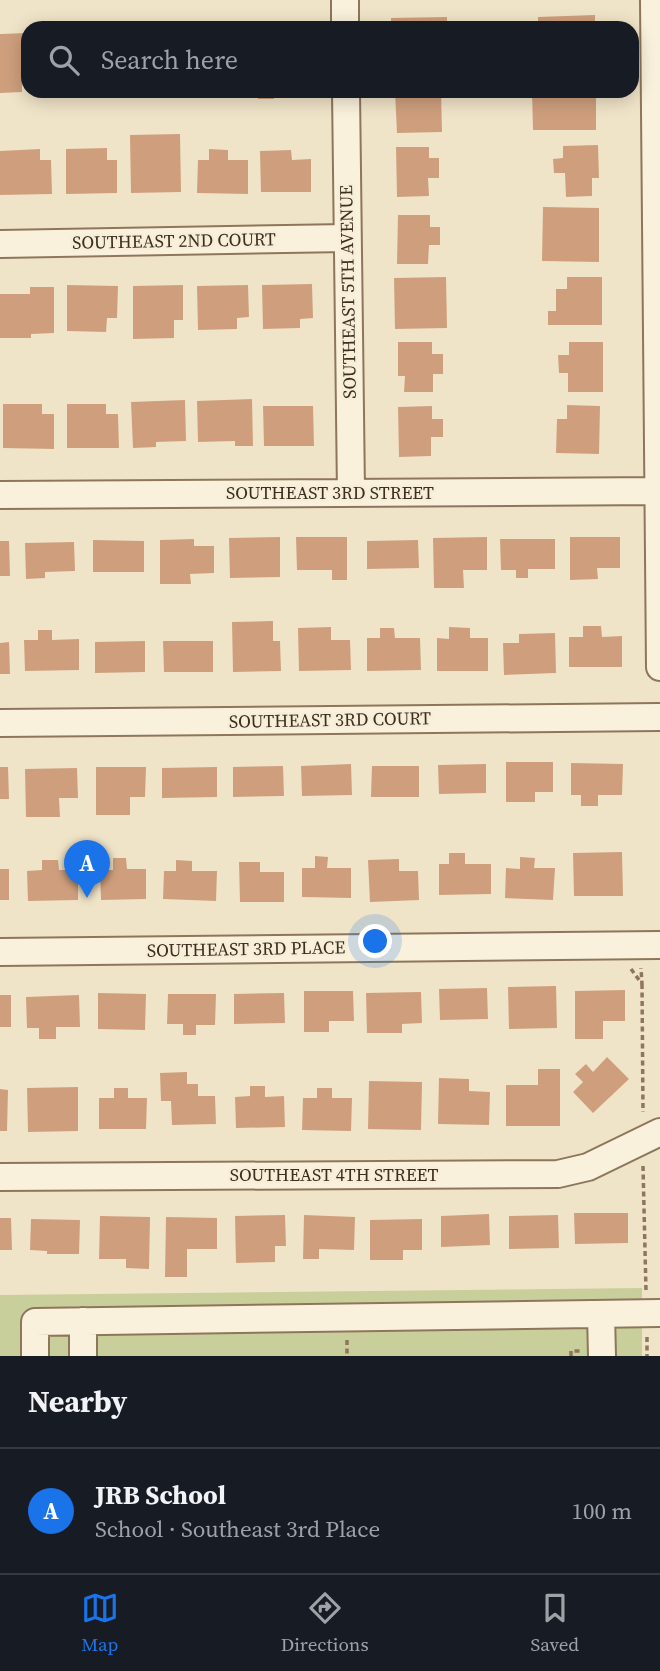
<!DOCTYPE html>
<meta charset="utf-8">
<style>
:root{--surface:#171b24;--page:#242831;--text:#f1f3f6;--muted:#9ea1a6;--line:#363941;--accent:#1a73e8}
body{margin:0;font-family:"Source Serif 4",serif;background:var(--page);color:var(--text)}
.you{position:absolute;left:376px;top:942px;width:24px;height:24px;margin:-18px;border:5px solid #fff;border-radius:50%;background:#1a73e8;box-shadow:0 0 0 10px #1a73e833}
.badge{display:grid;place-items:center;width:46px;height:46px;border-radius:50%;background:var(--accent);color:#fff;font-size:23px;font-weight:700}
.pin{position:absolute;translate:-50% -58px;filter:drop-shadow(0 2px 4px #0008)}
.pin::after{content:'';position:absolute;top:37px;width:24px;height:21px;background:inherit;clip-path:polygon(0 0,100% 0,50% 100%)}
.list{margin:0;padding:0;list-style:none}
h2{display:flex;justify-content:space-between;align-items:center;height:91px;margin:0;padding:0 28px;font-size:30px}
h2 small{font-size:23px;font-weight:400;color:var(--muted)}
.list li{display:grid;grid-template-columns:46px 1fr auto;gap:21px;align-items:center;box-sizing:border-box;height:126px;padding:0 28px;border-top:2px solid var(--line)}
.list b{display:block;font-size:26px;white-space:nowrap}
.list p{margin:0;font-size:23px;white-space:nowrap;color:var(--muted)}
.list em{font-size:23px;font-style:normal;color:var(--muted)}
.icon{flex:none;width:38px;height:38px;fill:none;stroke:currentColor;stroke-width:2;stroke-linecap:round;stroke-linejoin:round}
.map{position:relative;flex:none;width:660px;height:1356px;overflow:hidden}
.search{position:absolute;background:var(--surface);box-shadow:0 4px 18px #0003;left:21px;right:21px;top:21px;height:77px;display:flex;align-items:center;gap:18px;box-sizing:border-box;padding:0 24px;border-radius:21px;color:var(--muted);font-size:26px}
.sheet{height:217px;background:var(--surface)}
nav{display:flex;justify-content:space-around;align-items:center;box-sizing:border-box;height:98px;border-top:2px solid var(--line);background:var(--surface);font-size:19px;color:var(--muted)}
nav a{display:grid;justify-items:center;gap:4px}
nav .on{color:var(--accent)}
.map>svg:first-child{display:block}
.green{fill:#c9cf9b}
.building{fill:#cf9f7d}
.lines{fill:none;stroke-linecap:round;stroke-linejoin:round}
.minor-casing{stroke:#8d765c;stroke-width:30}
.path{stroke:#8d765c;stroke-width:3.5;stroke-dasharray:5 3.5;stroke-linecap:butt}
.minor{stroke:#faf1dc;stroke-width:26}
.labels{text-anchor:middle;stroke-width:5;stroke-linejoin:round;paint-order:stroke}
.street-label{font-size:18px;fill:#3d2e20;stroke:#f7eed8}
</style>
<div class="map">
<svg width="660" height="1356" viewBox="0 0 660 1356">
<rect width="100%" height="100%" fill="#f0e4c8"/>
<path class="green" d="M 642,1288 L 642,1356 L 0,1356 L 0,1295 Z"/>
<path class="building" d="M 595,15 L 595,28 L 538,28 L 538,17 Z
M 447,17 L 447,28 L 391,28 L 391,18 Z
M 28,33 L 28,72 L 22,72 L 22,92 L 0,93 L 0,34 Z
M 258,91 L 274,91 L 274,99 L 258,99 Z
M 395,91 L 441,91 L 442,132 L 397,133 Z
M 532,91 L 596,91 L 596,130 L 533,130 Z
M 180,134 L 181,192 L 131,193 L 130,135 Z
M 598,145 L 599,178 L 592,178 L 592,196 L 566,197 L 565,173 L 554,173 L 553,159 L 563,158 L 563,146 Z
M 396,147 L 429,147 L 429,158 L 439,158 L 439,178 L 428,178 L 429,196 L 397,197 Z
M 107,148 L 107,160 L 117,160 L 117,193 L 66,194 L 66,149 Z
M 40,149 L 40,160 L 51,160 L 52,194 L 0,195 L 0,151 Z
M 209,149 L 228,150 L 228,160 L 248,160 L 248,194 L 197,193 L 198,160 L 209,160 Z
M 291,150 L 292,160 L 311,159 L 311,192 L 261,192 L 260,151 Z
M 543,207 L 599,208 L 599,262 L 542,261 Z
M 398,215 L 430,215 L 430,227 L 440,227 L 440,245 L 429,245 L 428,264 L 397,264 Z
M 446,277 L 447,328 L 395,329 L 394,278 Z
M 567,277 L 602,277 L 602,325 L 548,325 L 548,311 L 556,311 L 556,289 L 567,289 Z
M 312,284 L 313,318 L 300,319 L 300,328 L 263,329 L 262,285 Z
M 67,285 L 118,286 L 117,318 L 107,318 L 106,332 L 67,331 Z
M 183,285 L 183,320 L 174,320 L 174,338 L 133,339 L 133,286 Z
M 248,285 L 249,317 L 237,318 L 237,329 L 198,330 L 197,286 Z
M 30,287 L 54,287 L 54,333 L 31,334 L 31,338 L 0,338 L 0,294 L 30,294 Z
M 398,342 L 432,342 L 432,354 L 443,354 L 443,374 L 433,374 L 433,392 L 404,392 L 405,376 L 398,376 Z
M 569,342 L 603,342 L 603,392 L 568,392 L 568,373 L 559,373 L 558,355 L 569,355 Z
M 252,399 L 253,446 L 235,446 L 235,441 L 198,442 L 197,401 Z
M 185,400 L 186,441 L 156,442 L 156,447 L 133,448 L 131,402 Z
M 3,404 L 42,404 L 42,414 L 54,414 L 54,449 L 3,448 Z
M 67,404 L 106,404 L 106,414 L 118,414 L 119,448 L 67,448 Z
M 567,405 L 600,406 L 599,454 L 556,453 L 557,419 L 567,419 Z
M 263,406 L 313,406 L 314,446 L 264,446 Z
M 432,406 L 432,419 L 443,419 L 443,437 L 431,437 L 431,456 L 399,457 L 398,407 Z
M 280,537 L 280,577 L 230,578 L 229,538 Z
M 296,537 L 347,537 L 347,580 L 332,580 L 332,570 L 297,570 Z
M 487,537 L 487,570 L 463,570 L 464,588 L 434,588 L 433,538 Z
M 570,537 L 620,537 L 620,568 L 597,568 L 598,579 L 570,580 Z
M 194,539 L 194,546 L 214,546 L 214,573 L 190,574 L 191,584 L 160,584 L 160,540 Z
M 500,539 L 555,539 L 555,569 L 528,569 L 528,578 L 516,578 L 516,570 L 501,570 Z
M 93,540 L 144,541 L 144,572 L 93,572 Z
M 418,540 L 419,568 L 367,569 L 367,541 Z
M 0,541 L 9,541 L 10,576 L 0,576 Z
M 74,542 L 75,571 L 45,572 L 45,578 L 26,579 L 25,543 Z
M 273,621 L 273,641 L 280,641 L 281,671 L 233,672 L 232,622 Z
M 583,626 L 601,626 L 602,637 L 622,636 L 622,667 L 569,667 L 569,637 L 583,637 Z
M 331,627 L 331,640 L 350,640 L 351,670 L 299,671 L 298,628 Z
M 449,627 L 470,628 L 470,638 L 488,638 L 488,671 L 437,671 L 437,638 L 449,639 Z
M 380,628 L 394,628 L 395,638 L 420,638 L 421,670 L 367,671 L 367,638 L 380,638 Z
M 38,630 L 52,630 L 52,640 L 79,639 L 79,670 L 25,671 L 24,640 L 38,640 Z
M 555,633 L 556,673 L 504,675 L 503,643 L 519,643 L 519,634 Z
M 145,641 L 145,672 L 95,673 L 95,642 Z
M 163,641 L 213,641 L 213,672 L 164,672 Z
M 9,642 L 10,674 L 0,674 L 0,643 Z
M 506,762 L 553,762 L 553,792 L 535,792 L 535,802 L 506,802 Z
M 571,763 L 623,764 L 622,795 L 598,795 L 598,806 L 581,806 L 581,795 L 571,795 Z
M 351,764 L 352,795 L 302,796 L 301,766 Z
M 486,764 L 486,793 L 439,794 L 438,765 Z
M 283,766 L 284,796 L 233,797 L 233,767 Z
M 372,766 L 419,766 L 419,797 L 371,797 Z
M 0,767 L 8,767 L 9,799 L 0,799 Z
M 96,767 L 146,767 L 145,797 L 130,797 L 130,815 L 96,815 Z
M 217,767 L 217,797 L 162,798 L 162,768 Z
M 77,768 L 78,798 L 59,798 L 60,817 L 26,817 L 25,769 Z
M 622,852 L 623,896 L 574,896 L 573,853 Z
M 449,853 L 465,853 L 465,864 L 491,864 L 491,894 L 439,895 L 439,864 L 449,864 Z
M 315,856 L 328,857 L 327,868 L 351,868 L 351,898 L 302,897 L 302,868 L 315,868 Z
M 520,857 L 535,858 L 534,868 L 555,868 L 553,900 L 505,898 L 506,868 L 520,869 Z
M 113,858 L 126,858 L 127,869 L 146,869 L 146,899 L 101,900 L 100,870 L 113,870 Z
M 399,859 L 399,871 L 418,871 L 419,900 L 370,902 L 368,860 Z
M 42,860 L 58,860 L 59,870 L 78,870 L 78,900 L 28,901 L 27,871 L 42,870 Z
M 176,860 L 192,861 L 192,871 L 217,871 L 216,901 L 163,899 L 164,871 L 176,871 Z
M 239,862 L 260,862 L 260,872 L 284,872 L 284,902 L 240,902 Z
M 0,869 L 9,869 L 9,900 L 0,900 Z
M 556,986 L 557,1028 L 509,1029 L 508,987 Z
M 487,988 L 488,1019 L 440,1020 L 439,989 Z
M 625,990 L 625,1021 L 603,1021 L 603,1039 L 575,1039 L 575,991 Z
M 304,991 L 353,991 L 354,1021 L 329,1021 L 329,1032 L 304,1032 Z
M 421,992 L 422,1023 L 402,1024 L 402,1033 L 367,1033 L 366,993 Z
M 98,993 L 146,994 L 145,1030 L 98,1029 Z
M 284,993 L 285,1023 L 234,1024 L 234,994 Z
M 168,994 L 216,994 L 215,1025 L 196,1025 L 196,1035 L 183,1035 L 183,1024 L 167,1024 Z
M 0,995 L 11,995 L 11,1027 L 0,1027 Z
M 79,995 L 80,1027 L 56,1027 L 56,1039 L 39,1039 L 39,1028 L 27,1028 L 26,997 Z
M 607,1057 L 629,1079 L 593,1113 L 573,1092 L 583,1082 L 575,1074 L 586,1064 L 593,1072 Z
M 538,1069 L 560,1069 L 560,1126 L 506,1126 L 506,1085 L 538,1085 Z
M 187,1072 L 187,1084 L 198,1084 L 198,1096 L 215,1096 L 216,1124 L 172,1125 L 171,1101 L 161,1101 L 160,1073 Z
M 439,1078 L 469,1079 L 469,1091 L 490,1092 L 489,1125 L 438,1124 Z
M 369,1081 L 422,1082 L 421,1130 L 368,1129 Z
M 250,1086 L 265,1086 L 265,1097 L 284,1096 L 285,1127 L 236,1128 L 235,1097 L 250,1096 Z
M 78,1087 L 78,1131 L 28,1132 L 27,1088 Z
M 114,1088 L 128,1088 L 128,1098 L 147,1098 L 146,1129 L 99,1129 L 99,1098 L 114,1098 Z
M 317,1088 L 332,1088 L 332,1098 L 352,1098 L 351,1131 L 302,1130 L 303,1098 L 317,1098 Z
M 0,1089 L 8,1090 L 7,1131 L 0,1131 Z
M 574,1213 L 628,1213 L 628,1243 L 575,1244 Z
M 489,1214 L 490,1245 L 441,1247 L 441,1216 Z
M 285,1215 L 286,1246 L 275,1246 L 275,1262 L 236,1263 L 235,1216 Z
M 304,1215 L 355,1217 L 354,1250 L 319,1249 L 319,1259 L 303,1259 Z
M 558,1215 L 559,1248 L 509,1249 L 509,1216 Z
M 100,1216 L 150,1217 L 149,1269 L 126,1268 L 126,1259 L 99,1259 Z
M 166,1217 L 217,1218 L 217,1249 L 187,1249 L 187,1277 L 165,1277 Z
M 0,1218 L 11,1218 L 12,1250 L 0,1250 Z
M 31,1219 L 80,1220 L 79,1254 L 47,1254 L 47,1251 L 30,1250 Z
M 422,1219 L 422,1250 L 403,1250 L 403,1260 L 370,1260 L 370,1220 Z"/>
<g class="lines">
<defs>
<path id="minor" d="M 345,0 L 345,28
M 654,0 L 660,667
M 346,91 L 351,493
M 0,244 L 347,238
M 0,495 L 660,491
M 0,723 L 660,717
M 0,952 L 660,945
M 0,1177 L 558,1174 L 588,1167 L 660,1132
M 601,1314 L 602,1356
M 83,1321 L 83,1356
M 35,1356 L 35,1322 L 660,1313"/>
</defs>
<use href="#minor" class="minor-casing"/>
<path class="path" d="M 631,969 L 642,984 L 641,968
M 642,984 L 643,1112
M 643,1166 L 646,1291
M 647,1337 L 647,1356
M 347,1340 L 347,1356
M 571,1356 L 571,1351 L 581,1351"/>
<use href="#minor" class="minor"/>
</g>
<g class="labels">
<g class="street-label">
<text transform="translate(174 241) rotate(-1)" y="6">SOUTHEAST 2ND COURT</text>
<text transform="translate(348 292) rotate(-91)" y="6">SOUTHEAST 5TH AVENUE</text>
<text x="330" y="499">SOUTHEAST 3RD STREET</text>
<text transform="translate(330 720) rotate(-1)" y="6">SOUTHEAST 3RD COURT</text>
<text transform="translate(246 949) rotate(-1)" y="6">SOUTHEAST 3RD PLACE</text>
<text x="334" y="1181">SOUTHEAST 4TH STREET</text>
</g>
</g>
</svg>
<div class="you"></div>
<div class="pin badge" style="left:87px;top:898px">A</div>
<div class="search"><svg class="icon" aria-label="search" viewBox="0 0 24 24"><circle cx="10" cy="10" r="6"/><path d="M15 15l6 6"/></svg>Search here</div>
</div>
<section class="sheet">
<h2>Nearby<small></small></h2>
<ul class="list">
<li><span class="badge">A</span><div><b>JRB School</b><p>School · Southeast 3rd Place</p></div><em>100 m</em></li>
</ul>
</section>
<nav>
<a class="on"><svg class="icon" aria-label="map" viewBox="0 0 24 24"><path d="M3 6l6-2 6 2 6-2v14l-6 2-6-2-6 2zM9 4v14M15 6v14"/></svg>Map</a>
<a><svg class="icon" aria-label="directions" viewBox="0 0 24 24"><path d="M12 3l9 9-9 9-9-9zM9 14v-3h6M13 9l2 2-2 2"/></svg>Directions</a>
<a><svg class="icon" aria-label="saved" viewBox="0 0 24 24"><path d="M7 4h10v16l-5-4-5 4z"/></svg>Saved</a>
</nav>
